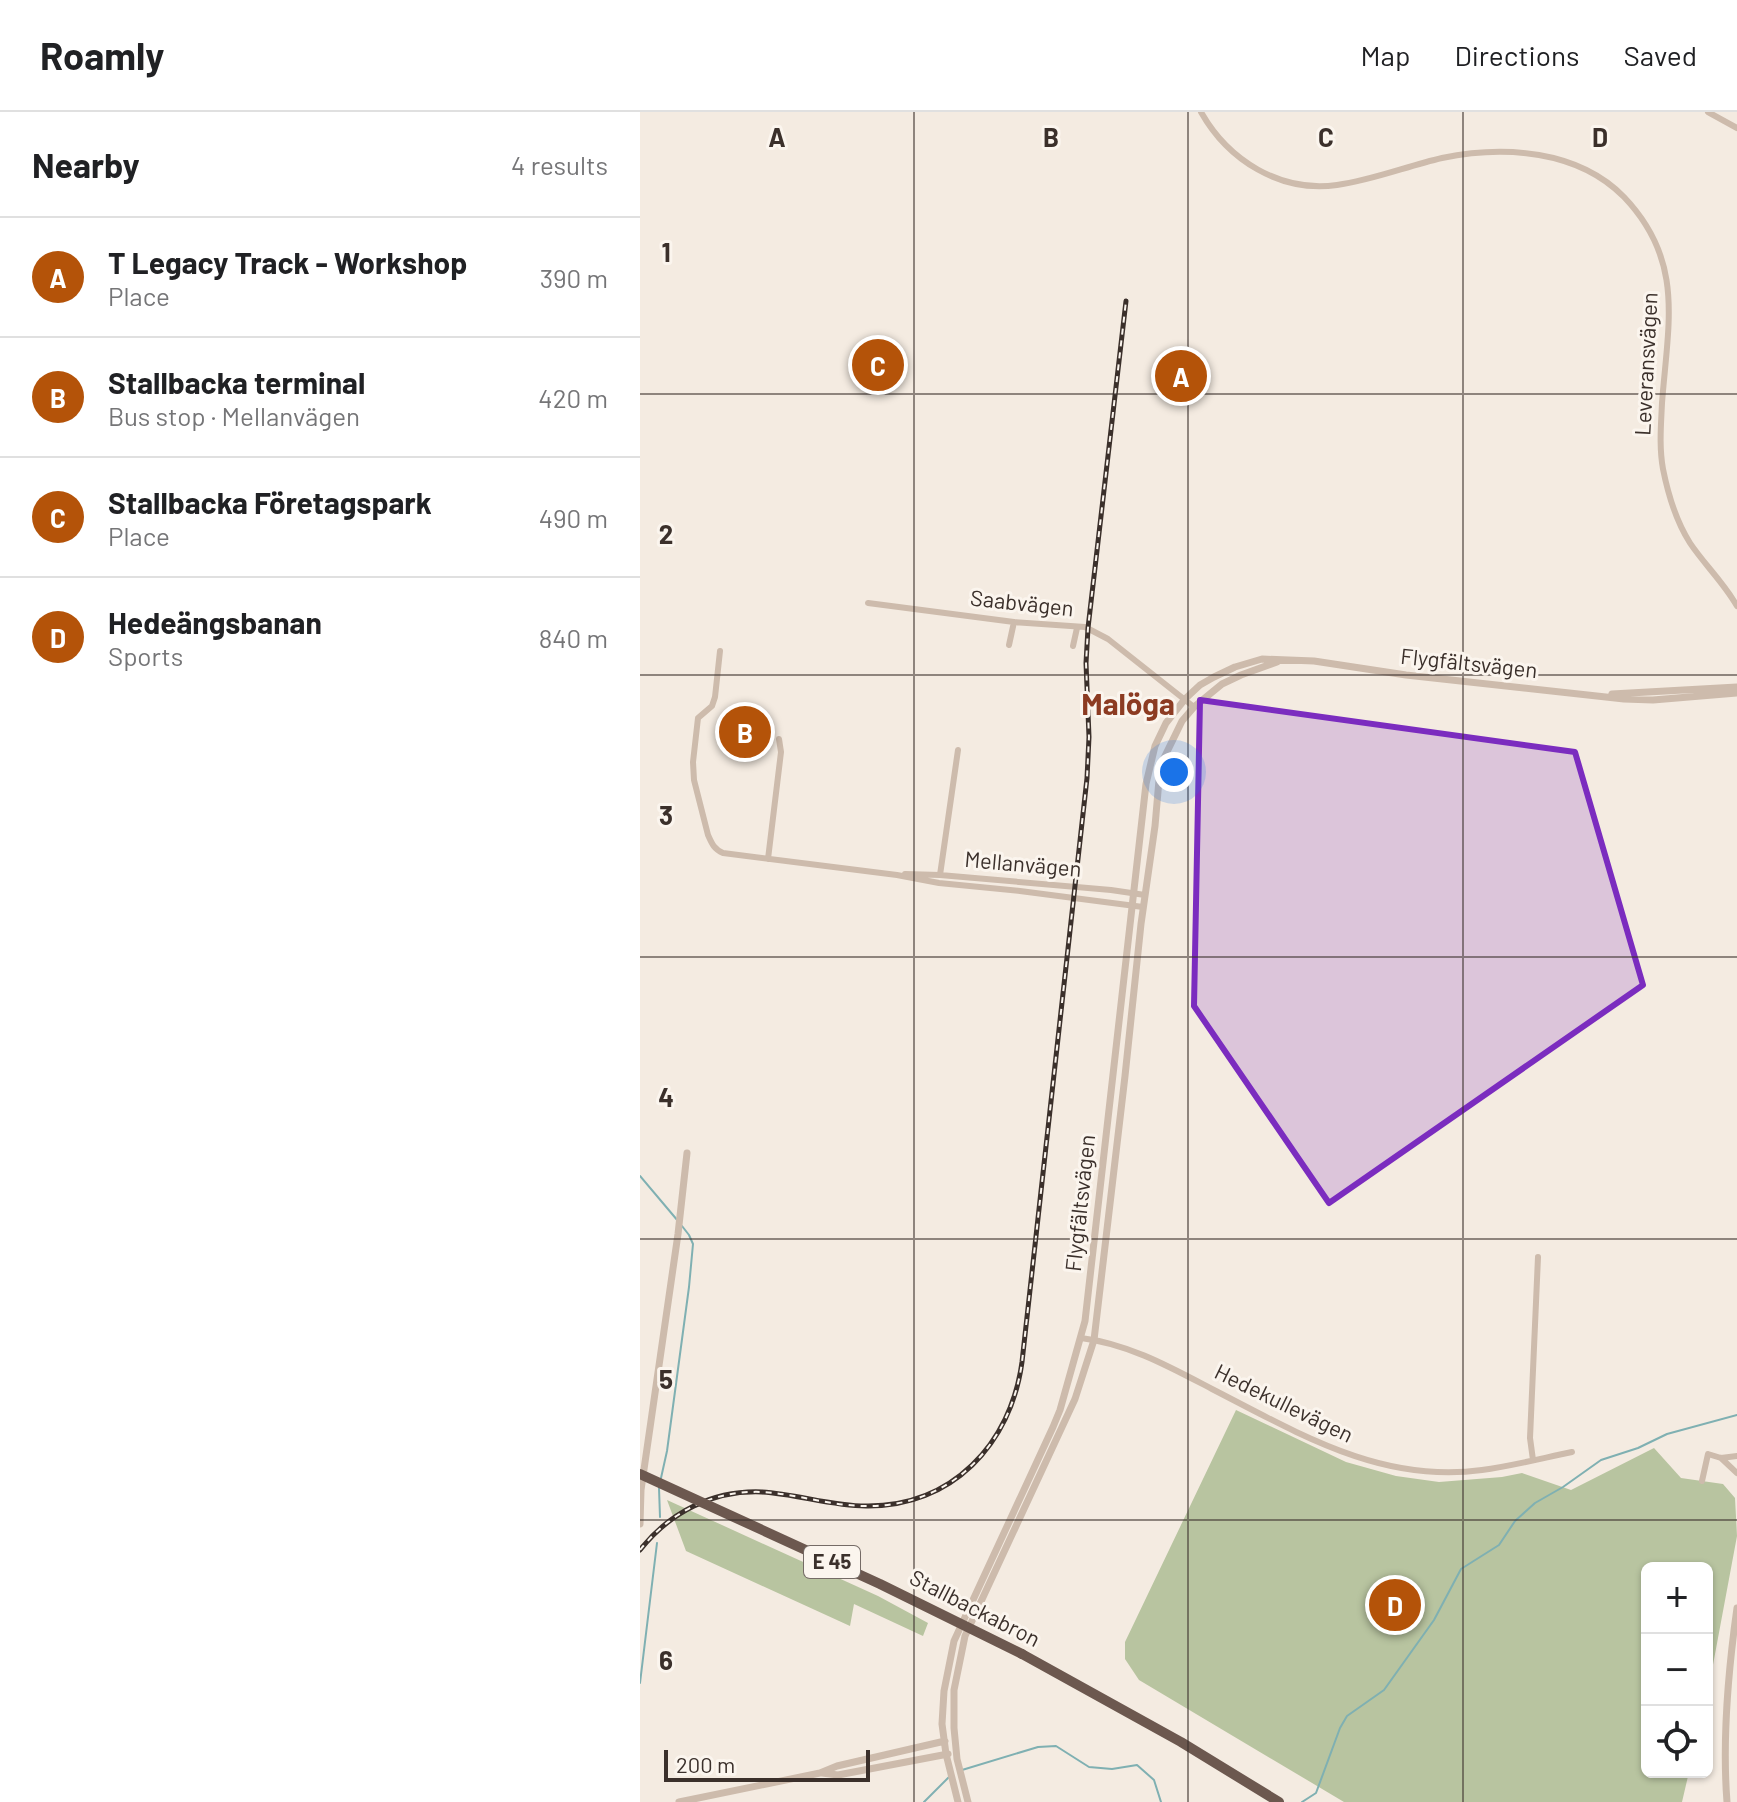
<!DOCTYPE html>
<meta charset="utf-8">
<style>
:root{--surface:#fff;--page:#f6f6f6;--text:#202124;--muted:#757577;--line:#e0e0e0;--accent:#b45309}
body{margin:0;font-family:Barlow,sans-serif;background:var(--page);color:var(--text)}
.controls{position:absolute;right:24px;bottom:24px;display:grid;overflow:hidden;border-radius:12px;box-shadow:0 2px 6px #0004}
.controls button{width:72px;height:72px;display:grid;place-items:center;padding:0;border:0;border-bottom:2px solid var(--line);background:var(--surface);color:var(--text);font:40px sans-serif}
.scale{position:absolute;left:24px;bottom:20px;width:206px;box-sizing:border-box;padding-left:8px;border:4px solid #3b302b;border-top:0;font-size:22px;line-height:28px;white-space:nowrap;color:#3b302b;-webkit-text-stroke:6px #fbf5ee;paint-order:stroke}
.you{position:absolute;left:534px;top:660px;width:28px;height:28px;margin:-20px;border:6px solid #fff;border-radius:50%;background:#1a73e8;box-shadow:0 0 0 12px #1a73e833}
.badge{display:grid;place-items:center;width:52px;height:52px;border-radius:50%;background:var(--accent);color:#fff;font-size:26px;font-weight:700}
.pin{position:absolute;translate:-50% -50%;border:4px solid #fff;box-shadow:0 2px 8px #0006}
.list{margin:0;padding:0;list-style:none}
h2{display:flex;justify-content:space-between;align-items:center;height:104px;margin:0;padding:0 32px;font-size:34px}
h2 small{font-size:26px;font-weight:400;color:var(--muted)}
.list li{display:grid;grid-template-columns:52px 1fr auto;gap:24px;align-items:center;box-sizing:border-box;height:120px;padding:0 32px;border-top:2px solid var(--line)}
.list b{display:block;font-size:30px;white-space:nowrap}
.list p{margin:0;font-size:26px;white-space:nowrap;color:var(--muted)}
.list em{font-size:26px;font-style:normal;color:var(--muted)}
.icon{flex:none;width:44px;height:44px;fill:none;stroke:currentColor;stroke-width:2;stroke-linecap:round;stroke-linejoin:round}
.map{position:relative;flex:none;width:1097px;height:1690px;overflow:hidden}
header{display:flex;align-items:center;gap:48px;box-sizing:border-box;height:112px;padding:0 40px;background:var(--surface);border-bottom:2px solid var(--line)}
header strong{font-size:38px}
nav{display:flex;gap:44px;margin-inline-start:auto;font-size:28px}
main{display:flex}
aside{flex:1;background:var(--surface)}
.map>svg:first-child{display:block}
.green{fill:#b8c4a0}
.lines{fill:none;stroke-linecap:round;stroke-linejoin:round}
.stream{stroke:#7fb0b2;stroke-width:2}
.minor{stroke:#cdbbac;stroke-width:6}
.tertiary{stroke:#cdbbac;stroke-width:7}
.trunk{stroke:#6c584f;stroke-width:10}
.rail-casing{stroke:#3b302b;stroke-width:5}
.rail{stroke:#fbf5ee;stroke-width:2;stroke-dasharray:6;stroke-linecap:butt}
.trunk-bridge{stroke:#6c584f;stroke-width:10}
.marked{fill:#7b2cbf;fill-opacity:0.2;stroke:#7b2cbf;stroke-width:6;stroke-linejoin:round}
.grid{fill:none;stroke:#3b302b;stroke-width:2;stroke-opacity:0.55}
.labels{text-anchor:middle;stroke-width:6;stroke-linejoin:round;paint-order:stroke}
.shield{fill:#fbf5ee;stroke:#756b66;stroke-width:2}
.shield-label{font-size:20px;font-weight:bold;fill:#3b302b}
.street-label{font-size:22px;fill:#3b302b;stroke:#fbf5ee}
.district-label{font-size:30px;font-weight:bold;fill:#8c3b22;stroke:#fbf5ee}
.grid-label{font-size:26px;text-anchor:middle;font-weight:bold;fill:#3b302b;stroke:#fbf5ee;stroke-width:6;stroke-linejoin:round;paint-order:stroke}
</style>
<header>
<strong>Roamly</strong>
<nav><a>Map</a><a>Directions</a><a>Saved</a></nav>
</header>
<main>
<aside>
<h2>Nearby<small>4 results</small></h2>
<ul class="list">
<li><span class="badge">A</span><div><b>T Legacy Track - Workshop</b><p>Place</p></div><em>390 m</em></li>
<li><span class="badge">B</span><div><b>Stallbacka terminal</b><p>Bus stop · Mellanvägen</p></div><em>420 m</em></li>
<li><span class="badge">C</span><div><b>Stallbacka Företagspark</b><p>Place</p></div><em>490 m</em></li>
<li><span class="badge">D</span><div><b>Hedeängsbanan</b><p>Sports</p></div><em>840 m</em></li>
</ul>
</aside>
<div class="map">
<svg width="1097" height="1690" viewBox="0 0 1097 1690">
<rect width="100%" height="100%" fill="#f4ebe1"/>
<path class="green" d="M 596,1298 L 706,1350 L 756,1364 L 799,1370 L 862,1365 L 882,1361 L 931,1378 L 1014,1336 L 1041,1366 L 1083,1372 L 1095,1386 L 1097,1424 L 1067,1585 L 1067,1456 L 1007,1456 L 1007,1660 L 1049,1660 L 1042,1690 L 704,1690 L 499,1568 L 485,1547 L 485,1530 Z
M 27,1388 L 238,1484 L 288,1511 L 283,1524 L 214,1492 L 210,1514 L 46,1439 Z"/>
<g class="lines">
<path class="stream" d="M 0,1064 L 38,1109
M 21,1366 L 27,1339 L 49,1175 L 53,1132 L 49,1123 L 42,1114
M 19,1376 L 20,1405
M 0,1571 L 17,1431
M 322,1658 L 398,1635 L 416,1634 L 449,1655 L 472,1657 L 497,1653 L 514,1668 L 521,1690
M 284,1690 L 309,1665
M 662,1690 L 676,1681 L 700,1616 L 707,1604 L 744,1578 L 794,1508 L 821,1457 L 859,1433 L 875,1409 L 895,1391 L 923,1375 L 961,1348 L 998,1336 L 1027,1322 L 1097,1303"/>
<path class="minor" d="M 561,0 C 588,48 640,81 697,73 C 733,68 767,54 802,46 C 864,33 938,38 984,85 C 1045,149 1028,211 1022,291 C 1021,313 1019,335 1023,357 C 1028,382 1036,409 1050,431 C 1064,452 1084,471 1097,494
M 1068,0 L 1097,16
M 228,491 L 374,510 L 445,515 L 468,527 L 554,595
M 369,533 L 374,510
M 433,534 L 437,516
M 80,539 L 75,585 L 72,594 L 58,606 L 53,650 L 54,668 L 68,723 C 72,732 74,737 83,741 L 257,763 L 299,771 L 380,779 L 503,795
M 128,747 L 141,640 L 139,627
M 265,762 L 300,763 L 471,778 L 505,783
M 300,763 L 318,638
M 441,1226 C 489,1232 530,1255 572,1277 C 658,1321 741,1372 842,1358 C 872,1354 903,1346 932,1340
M 1081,1346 L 1097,1361
M 893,1348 L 890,1326 L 898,1145
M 1062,1369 L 1068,1342 L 1081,1346 L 1097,1344"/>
<path class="tertiary" d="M 972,582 L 1097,575
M 0,1412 L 1,1378 L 38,1122 L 47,1041
M 182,1661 L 198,1663 L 308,1642
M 39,1690 L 180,1661 L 197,1654 L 305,1629
M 318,1690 L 306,1642 L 302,1612 L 304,1579 L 314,1529 L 413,1315 L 420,1298 L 445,1209 L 506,672 L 515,634 L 526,611 L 545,587 L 560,573 L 574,565 L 595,555 L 622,547 L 674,549 L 766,563 L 984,587 L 1013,588 L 1097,581
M 328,1690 L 317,1647 L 314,1616 L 314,1578 L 325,1524 L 435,1287 L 454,1228 L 485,964 L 501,812 L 515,714 L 519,668 L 524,646 L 542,609 L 554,595 L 582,572 L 601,563 L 637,550
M 1087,1690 C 1082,1626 1088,1560 1097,1496"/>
<path class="trunk" d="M 382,1542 L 541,1630 L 639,1690"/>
<defs>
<path id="rail" d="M 0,1438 C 30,1400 73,1378 122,1380 C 157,1382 191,1394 226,1394 C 312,1395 371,1332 382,1250 L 447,666 L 449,625 L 446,551 L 448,516 L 486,189"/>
</defs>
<use href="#rail" class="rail-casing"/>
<use href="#rail" class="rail"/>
<path class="trunk-bridge" d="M 0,1362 L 240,1472 L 382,1542"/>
</g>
<path class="marked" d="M 560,588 L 935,640 L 1003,873 L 689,1091 L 554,894 Z"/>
<path class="grid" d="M 274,0 L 274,1690M 548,0 L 548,1690M 823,0 L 823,1690M 0,282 L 1097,282M 0,563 L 1097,563M 0,845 L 1097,845M 0,1127 L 1097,1127M 0,1408 L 1097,1408"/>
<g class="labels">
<rect class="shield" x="164" y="1434" width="56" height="32" rx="6"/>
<g class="shield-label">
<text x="192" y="1457">E 45</text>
</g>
<g class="street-label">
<text transform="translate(1006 252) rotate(-87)" y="8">Leveransvägen</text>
<text transform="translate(382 491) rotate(6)" y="8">Saabvägen</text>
<text transform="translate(829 551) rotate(6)" y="8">Flygfältsvägen</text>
<text transform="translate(383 752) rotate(5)" y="8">Mellanvägen</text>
<text transform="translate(440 1091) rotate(-84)" y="8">Flygfältsvägen</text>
<text transform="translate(644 1291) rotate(26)" y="8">Hedekullevägen</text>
<text transform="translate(335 1496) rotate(27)" y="8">Stallbackabron</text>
</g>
<g class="district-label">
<text x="488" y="603">Malöga</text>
</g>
</g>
<g class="grid-label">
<text x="137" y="35">A</text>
<text x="411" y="35">B</text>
<text x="686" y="35">C</text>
<text x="960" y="35">D</text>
<text x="26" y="150">1</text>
<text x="26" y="432">2</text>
<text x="26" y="713">3</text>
<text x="26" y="995">4</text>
<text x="26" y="1277">5</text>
<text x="26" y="1558">6</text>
</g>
</svg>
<div class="controls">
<button>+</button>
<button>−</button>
<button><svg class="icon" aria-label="locate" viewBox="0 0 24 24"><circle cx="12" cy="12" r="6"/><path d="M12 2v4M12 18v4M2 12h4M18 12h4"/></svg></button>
</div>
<div class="scale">200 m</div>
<div class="you"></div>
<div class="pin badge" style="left:541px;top:264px">A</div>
<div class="pin badge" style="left:105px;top:620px">B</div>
<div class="pin badge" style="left:238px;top:253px">C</div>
<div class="pin badge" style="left:755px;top:1493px">D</div>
</div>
</main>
